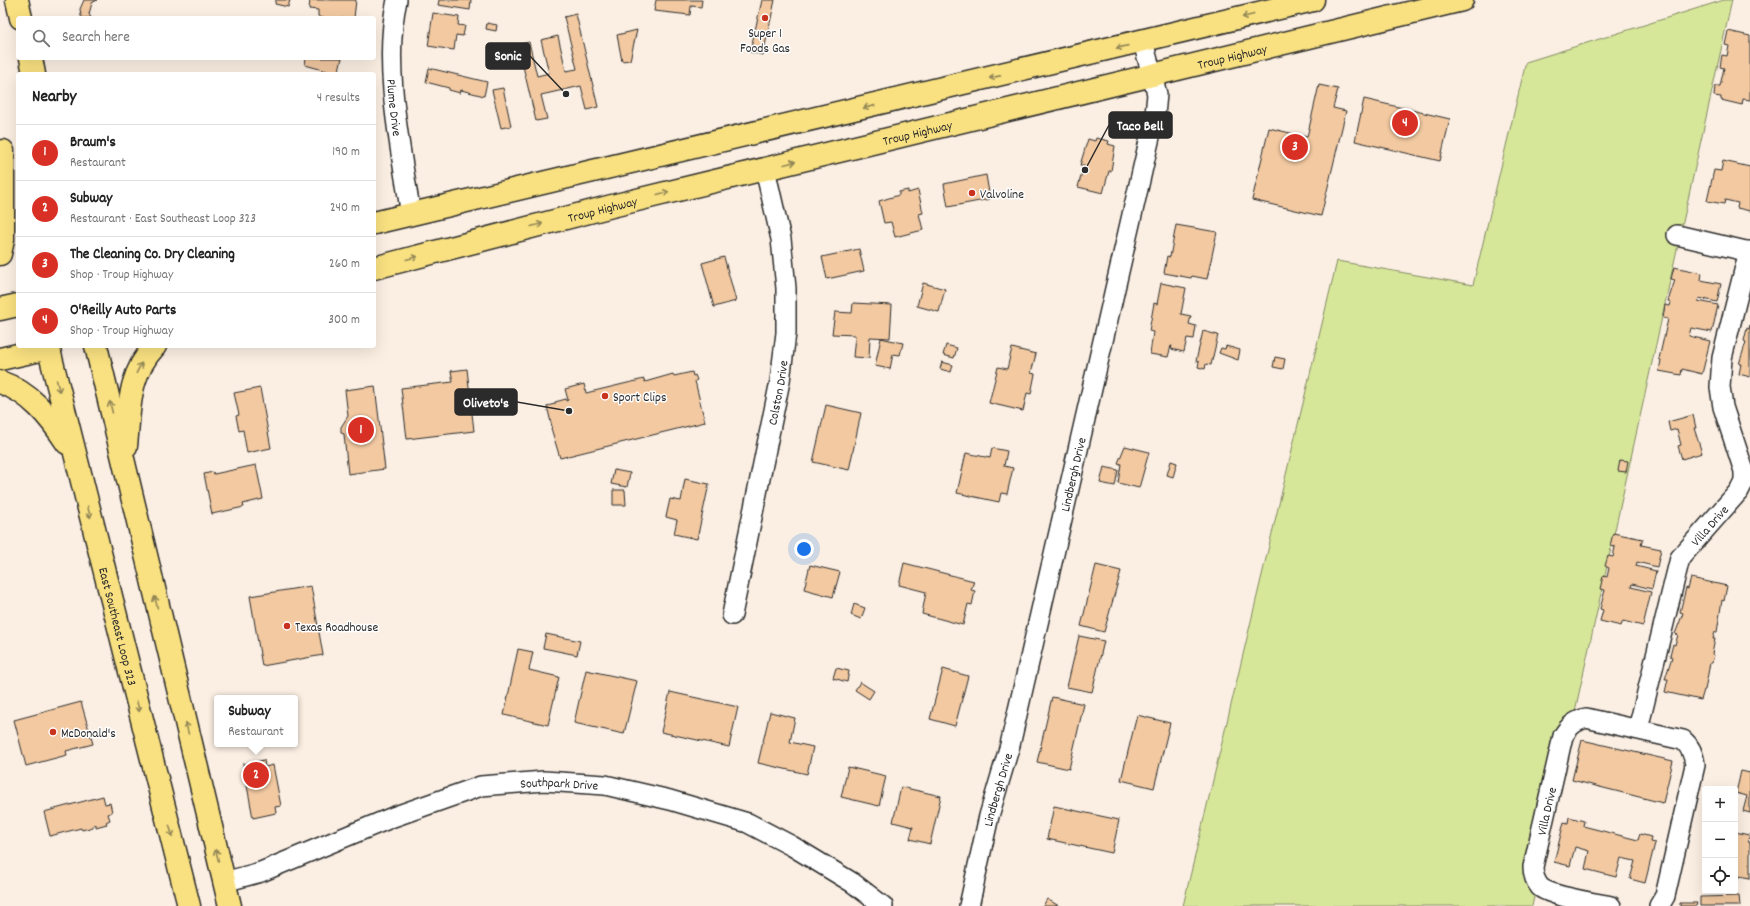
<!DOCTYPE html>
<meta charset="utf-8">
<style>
:root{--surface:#fff;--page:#f2f2f2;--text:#222;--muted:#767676;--line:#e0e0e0;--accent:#d93025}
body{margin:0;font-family:Dekko,sans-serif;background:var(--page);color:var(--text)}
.controls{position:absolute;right:12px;bottom:12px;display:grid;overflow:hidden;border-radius:4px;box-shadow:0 4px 16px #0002}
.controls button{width:36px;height:36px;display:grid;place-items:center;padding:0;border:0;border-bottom:1px solid var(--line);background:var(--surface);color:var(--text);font:20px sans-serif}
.you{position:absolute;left:804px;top:549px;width:14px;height:14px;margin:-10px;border:3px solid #fff;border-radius:50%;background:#1a73e8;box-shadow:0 0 0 6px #1a73e833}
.badge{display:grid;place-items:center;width:26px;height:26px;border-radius:50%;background:var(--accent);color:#fff;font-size:13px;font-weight:700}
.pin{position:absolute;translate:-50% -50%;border:2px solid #fff;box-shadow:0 1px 4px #0006}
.popup{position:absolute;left:214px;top:695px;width:84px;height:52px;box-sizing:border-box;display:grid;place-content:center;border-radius:4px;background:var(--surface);filter:drop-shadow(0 1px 3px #0005);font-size:13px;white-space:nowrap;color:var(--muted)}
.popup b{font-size:15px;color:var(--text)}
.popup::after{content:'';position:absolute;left:50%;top:100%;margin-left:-8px;border:8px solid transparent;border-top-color:var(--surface)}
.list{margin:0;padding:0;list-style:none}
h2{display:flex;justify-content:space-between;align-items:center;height:52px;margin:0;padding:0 16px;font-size:17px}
h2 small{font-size:13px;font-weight:400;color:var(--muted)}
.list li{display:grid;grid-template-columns:26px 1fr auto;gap:12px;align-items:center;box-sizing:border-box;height:56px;padding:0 16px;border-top:1px solid var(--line)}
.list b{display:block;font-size:15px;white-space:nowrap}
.list p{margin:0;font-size:13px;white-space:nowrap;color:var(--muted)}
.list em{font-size:13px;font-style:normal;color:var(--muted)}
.icon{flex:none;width:22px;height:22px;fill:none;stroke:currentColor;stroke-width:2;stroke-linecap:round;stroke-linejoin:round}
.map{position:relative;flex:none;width:1750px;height:906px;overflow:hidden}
.search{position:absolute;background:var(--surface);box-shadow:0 4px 16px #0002;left:16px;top:16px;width:360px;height:44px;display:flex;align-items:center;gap:10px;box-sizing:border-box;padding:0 14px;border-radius:4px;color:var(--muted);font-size:15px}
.panel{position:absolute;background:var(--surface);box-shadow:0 4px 16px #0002;left:16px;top:72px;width:360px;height:276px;border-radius:4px}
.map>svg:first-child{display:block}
.green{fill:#d7e79a;stroke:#818962}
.building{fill:#f2c9a1;stroke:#2b2b2b}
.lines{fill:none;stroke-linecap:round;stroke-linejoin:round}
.minor-casing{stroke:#2b2b2b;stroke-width:22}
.major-casing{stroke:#2b2b2b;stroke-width:25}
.highway-casing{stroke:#2b2b2b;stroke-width:25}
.minor{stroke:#fff;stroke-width:19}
.major{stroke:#f9e181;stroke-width:22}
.highway{stroke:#f9e181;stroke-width:22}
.oneway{stroke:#928656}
.poi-dot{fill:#c8321e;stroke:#fff;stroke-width:1.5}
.labels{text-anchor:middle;stroke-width:3;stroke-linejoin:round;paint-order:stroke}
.poi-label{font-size:13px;fill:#2b2b2b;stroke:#fff;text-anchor:start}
.street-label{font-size:13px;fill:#2b2b2b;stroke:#fff}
.leader{fill:none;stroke:#2b2b2b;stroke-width:1.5}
.callout-dot{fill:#2b2b2b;stroke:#fff;stroke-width:1.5}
.callout{fill:#2b2b2b;stroke:#2b2b2b;stroke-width:1.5}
.callout-label{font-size:14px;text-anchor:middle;font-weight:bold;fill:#fff}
</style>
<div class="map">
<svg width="1750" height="906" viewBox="0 0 1750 906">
<rect width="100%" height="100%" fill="#fbefe3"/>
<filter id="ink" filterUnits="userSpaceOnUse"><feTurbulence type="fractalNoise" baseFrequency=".025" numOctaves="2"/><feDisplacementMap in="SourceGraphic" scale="8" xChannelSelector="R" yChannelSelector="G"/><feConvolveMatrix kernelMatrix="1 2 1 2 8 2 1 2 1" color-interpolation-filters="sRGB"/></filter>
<g filter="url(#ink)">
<path class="green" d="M 1724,0 L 1732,0 L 1532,906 L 1183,906 L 1337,261 L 1473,285 L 1526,62 Z"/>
<path class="building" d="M 84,0 L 97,0 L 92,3 L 89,14 L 91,18 L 82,18 L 81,16 L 80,9 Z
M 276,0 L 290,0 L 288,7 L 275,4 Z
M 310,0 L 356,0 L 354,18 L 321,18 L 318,16 L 318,10 L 309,9 Z
M 439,0 L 471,0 L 470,10 L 438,5 Z
M 656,0 L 702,0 L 701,7 L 691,6 L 690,15 L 654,11 Z
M 762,0 L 775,0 L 763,55 L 750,52 Z
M 433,13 L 459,17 L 458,25 L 465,26 L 463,36 L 456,35 L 454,50 L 428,46 Z
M 576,14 L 598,107 L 587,110 L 581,86 L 541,95 L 547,119 L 536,121 L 518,45 L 529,42 L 537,76 L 549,73 L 541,40 L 558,36 L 566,71 L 577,69 L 564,17 Z
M 487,23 L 497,25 L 496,31 L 486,29 Z
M 637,30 L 630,60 L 622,61 L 617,35 Z
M 1728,31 L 1750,36 L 1750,100 L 1743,99 L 1742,105 L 1721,100 L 1721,97 L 1714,96 L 1715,86 L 1720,86 L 1724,68 L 1720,67 L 1722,55 L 1727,56 L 1729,46 L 1725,45 Z
M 306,58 L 342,58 L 338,74 L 305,65 Z
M 429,68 L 487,82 L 484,96 L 461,90 L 460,93 L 449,90 L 449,88 L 426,82 Z
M 1319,85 L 1338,89 L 1333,108 L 1346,111 L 1321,216 L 1252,200 L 1269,128 L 1307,137 Z
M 503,88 L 511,126 L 501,128 L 492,90 Z
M 1364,99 L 1450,119 L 1440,161 L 1355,141 Z
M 1096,138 L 1109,141 L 1108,144 L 1115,146 L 1111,171 L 1109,171 L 1103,193 L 1078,187 L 1084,165 L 1080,165 L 1088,139 L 1095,141 Z
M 1723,161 L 1750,167 L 1750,211 L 1737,208 L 1738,203 L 1725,200 L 1724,204 L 1707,201 L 1714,170 L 1721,171 Z
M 986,175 L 990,199 L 948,207 L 944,184 Z
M 908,190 L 908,193 L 918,190 L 923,213 L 919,214 L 923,230 L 895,237 L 891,222 L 884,223 L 879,201 L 899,195 L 899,192 Z
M 1176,225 L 1217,232 L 1207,279 L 1192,276 L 1191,278 L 1164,273 L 1167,256 L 1170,257 Z
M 859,249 L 864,271 L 827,279 L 822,257 Z
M 724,257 L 736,301 L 714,307 L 702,263 Z
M 1674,267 L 1702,273 L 1701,280 L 1721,284 L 1717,302 L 1699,298 L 1698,301 L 1718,305 L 1712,332 L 1691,328 L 1689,336 L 1710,341 L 1702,374 L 1682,369 L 1681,375 L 1659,371 L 1661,360 L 1659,359 L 1668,319 L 1663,318 L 1665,305 L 1670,306 L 1671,302 L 1668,301 L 1675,280 L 1671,279 Z
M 923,283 L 945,289 L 939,312 L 917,306 Z
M 1161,283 L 1186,288 L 1181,314 L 1191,316 L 1189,324 L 1196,326 L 1194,339 L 1187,338 L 1184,352 L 1171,349 L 1172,346 L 1171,346 L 1168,357 L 1150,354 L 1153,332 L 1149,331 L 1154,303 L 1157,304 Z
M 853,303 L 892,305 L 890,338 L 870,337 L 869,358 L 853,357 L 855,335 L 832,334 L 835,312 L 852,313 Z
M 1750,325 L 1750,377 L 1739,374 L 1741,364 L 1739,364 L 1746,342 L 1744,341 L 1747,328 L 1749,329 Z
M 1203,331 L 1218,335 L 1211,365 L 1206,364 L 1205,369 L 1198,367 L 1199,362 L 1196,361 Z
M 881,338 L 903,343 L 900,355 L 893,354 L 890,369 L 875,366 Z
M 946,345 L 957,348 L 954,358 L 943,355 Z
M 1226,346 L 1240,350 L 1238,360 L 1219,353 L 1221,348 L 1225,349 Z
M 1012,348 L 1036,354 L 1031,373 L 1035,374 L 1031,394 L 1027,393 L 1023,411 L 989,403 L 998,367 L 1007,369 Z
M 1275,357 L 1285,359 L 1283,369 L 1273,367 Z
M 942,362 L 953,365 L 951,372 L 940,369 Z
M 467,369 L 474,431 L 407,439 L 401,388 L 453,382 L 451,371 Z
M 692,372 L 693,376 L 695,375 L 697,380 L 695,381 L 705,422 L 560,458 L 551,428 L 552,427 L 547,406 L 555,404 L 555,402 L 566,399 L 566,401 L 568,400 L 565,389 L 584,384 L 586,393 L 644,379 L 645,382 L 673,374 L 674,376 Z
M 375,386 L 385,469 L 348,474 L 344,434 L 341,433 L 341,427 L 348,416 L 345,390 Z
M 260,388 L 271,448 L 247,453 L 243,430 L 239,431 L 236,416 L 239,415 L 234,393 Z
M 826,405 L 861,413 L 849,470 L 813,462 Z
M 1693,415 L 1696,428 L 1694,428 L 1702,453 L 1682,459 L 1678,446 L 1681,445 L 1677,429 L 1670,431 L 1668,422 Z
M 1125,446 L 1149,452 L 1139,488 L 1118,483 L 1121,464 L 1118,463 Z
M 992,448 L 1007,451 L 1004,466 L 1013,468 L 1007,494 L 1001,493 L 999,502 L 957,493 L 966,453 L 990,458 Z
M 1620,460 L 1628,461 L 1626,472 L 1618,471 Z
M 1171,461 L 1177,463 L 1173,477 L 1167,475 Z
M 256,465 L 263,499 L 243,504 L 244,507 L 212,514 L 204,474 L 213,472 L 214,474 Z
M 1104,467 L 1118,470 L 1115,486 L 1100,483 Z
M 614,470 L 630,473 L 627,487 L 611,484 Z
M 685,479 L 709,484 L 697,539 L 674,534 L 677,520 L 666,517 L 670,499 L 681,501 Z
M 613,490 L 625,490 L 626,505 L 613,505 Z
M 1613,533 L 1643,539 L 1641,545 L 1661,549 L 1657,567 L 1637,562 L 1636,566 L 1656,571 L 1652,589 L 1632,584 L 1631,587 L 1651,592 L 1643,626 L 1623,621 L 1621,626 L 1600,621 L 1603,610 L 1600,609 L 1605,590 L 1600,589 L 1603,576 L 1607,577 L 1609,568 L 1605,566 L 1608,556 L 1613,557 L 1615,547 L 1610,546 Z
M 904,563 L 974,581 L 971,590 L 975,591 L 972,605 L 968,604 L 963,625 L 922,614 L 926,592 L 899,585 Z
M 810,565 L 840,572 L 833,597 L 804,589 Z
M 1096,565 L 1121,571 L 1104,632 L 1081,626 Z
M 1691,578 L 1727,586 L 1724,601 L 1722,600 L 1717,632 L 1715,632 L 1713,639 L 1715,639 L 1712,654 L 1714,655 L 1712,663 L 1710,663 L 1705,690 L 1704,690 L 1701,700 L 1665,692 L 1668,679 L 1665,679 L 1672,657 L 1670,656 L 1673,644 L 1675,645 L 1678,635 L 1675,634 L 1683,613 L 1680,612 L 1686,588 L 1688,589 Z
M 311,586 L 323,655 L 262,666 L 250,596 Z
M 854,604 L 865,608 L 861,619 L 851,615 Z
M 546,634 L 580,641 L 577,655 L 543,648 Z
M 1079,636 L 1104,641 L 1092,692 L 1067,687 Z
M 518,649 L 533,652 L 529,670 L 559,677 L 548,725 L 504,715 Z
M 836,668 L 849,671 L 847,682 L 833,678 Z
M 943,669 L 968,676 L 955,726 L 930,719 Z
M 586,670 L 637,681 L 624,734 L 574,723 Z
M 860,682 L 874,691 L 869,699 L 855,690 Z
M 670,692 L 738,707 L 729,747 L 661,732 Z
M 1052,697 L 1084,704 L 1069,769 L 1037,762 Z
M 81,702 L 93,744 L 66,751 L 67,755 L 26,766 L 14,720 Z
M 770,712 L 795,718 L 790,742 L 813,747 L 807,774 L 758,763 Z
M 1137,715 L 1170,723 L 1154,788 L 1121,780 Z
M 1582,740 L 1673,761 L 1663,803 L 1572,780 Z
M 264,760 L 265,767 L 273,765 L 281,806 L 275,807 L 276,813 L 253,818 L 243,764 Z
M 848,767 L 886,776 L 879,806 L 841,797 Z
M 1741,771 L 1750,773 L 1750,813 L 1743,811 L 1747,796 L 1736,793 Z
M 901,787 L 941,796 L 930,844 L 910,839 L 913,827 L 893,822 Z
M 103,796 L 105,804 L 110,803 L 112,812 L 108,814 L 110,820 L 106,822 L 107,824 L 96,827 L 96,824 L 93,825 L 93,827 L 82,830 L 81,828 L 50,836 L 44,812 Z
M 1054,806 L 1119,820 L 1112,853 L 1047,839 Z
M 1569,817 L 1584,821 L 1583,826 L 1638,840 L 1640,834 L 1651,837 L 1650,842 L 1655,843 L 1645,883 L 1630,879 L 1635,861 L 1621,858 L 1616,877 L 1585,869 L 1589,851 L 1575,847 L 1570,866 L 1554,862 L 1564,822 L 1568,823 Z
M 1735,832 L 1749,835 L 1748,842 L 1750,842 L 1750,878 L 1739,876 L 1737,882 L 1735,881 Z
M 1739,896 L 1740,906 L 1700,906 L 1700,897 Z
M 1047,899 L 1059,906 L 1043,906 Z
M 1680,903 L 1697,903 L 1696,906 L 1680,906 Z"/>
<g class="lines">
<defs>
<g id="minor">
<path id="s1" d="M 397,0 C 382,65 401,150 411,215"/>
<path d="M 1677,235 L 1750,252"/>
<path id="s2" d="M 732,615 L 780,381 L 786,333 L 786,288 L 781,239 L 765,169"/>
<path id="s3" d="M 1638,729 L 1680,558 L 1739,491 L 1744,481 L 1744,471 L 1723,407 L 1720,387 L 1722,358 L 1749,251"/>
<path id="s4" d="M 224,882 L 261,872 L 393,817 L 481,786 L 544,781 L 605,785 L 670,800 L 748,823 L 792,846 L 853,883 L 883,906"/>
<path id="s5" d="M 969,906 L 989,816 L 1010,745 L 1155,115 L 1157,94 L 1143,42"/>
<path id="s6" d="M 1611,906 C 1595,903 1550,896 1540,887 C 1535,881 1533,874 1533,867 L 1563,736 C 1569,726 1575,721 1586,718 L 1683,740 C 1691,747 1694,755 1695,765 L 1665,896 L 1659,906"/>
</g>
<path id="major" d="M 0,309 L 18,305
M 0,359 L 49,348"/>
<g id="highway">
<path d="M 17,0 L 21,18"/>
<path d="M 31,58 L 34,74"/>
<path d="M 374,223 L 1313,0"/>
<path d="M 0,254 L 3,240 L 3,151"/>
<path id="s7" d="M 374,268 L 612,206 L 1462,0"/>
<path id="s8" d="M 48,346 L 189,906"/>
<path d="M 96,346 L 230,906"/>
<path d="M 0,382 C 30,392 50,417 67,443"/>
<path d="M 126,446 C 130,408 127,376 155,346"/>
</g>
</defs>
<use href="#minor" class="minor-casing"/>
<use href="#major" class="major-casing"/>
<use href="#highway" class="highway-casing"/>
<use href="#minor" class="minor"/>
<use href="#major" class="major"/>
<use href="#highway" class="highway"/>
</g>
<defs><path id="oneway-shaft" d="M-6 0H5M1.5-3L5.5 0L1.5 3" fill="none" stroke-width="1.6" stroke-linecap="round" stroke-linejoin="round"/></defs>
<g class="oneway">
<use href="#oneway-shaft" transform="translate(1248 16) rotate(166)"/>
<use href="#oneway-shaft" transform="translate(1122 47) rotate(167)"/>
<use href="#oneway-shaft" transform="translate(995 77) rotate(167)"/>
<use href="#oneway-shaft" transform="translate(869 107) rotate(167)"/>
<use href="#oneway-shaft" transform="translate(790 163) rotate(-14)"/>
<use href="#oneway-shaft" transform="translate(663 193) rotate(-14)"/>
<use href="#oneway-shaft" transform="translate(537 225) rotate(-15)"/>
<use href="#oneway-shaft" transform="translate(412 258) rotate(-15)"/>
<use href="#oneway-shaft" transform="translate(139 368) rotate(-63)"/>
<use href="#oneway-shaft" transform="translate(58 386) rotate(76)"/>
<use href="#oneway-shaft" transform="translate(111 407) rotate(-104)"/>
<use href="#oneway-shaft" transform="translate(89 512) rotate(76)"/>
<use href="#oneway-shaft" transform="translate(156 602) rotate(-104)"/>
<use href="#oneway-shaft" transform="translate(138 706) rotate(76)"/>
<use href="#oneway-shaft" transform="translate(187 728) rotate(-104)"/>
<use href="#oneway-shaft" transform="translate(171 831) rotate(75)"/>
<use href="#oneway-shaft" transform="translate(217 855) rotate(-104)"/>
</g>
</g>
<g class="poi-dot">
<circle cx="765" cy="18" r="4"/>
<circle cx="972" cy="193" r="4"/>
<circle cx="605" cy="396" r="4"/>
<circle cx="287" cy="626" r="4"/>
<circle cx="53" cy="732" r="4"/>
</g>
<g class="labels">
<g class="poi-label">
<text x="765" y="37" text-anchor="middle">Super 1<tspan x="765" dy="15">Foods Gas</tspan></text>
<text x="980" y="198">Valvoline</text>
<text x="613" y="401">Sport Clips</text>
<text x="295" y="631">Texas Roadhouse</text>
<text x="61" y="737">McDonald's</text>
</g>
<g class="street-label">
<text dy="5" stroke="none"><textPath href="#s7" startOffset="884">Troup Highway</textPath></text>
<text dy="5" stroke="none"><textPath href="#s1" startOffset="108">Plume Drive</textPath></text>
<text dy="5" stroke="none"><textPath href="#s7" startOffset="560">Troup Highway</textPath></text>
<text dy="5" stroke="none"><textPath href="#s7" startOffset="236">Troup Highway</textPath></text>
<text dy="5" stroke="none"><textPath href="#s2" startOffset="227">Colston Drive</textPath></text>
<text dy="5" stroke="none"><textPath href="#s5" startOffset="444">Lindbergh Drive</textPath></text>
<text dy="5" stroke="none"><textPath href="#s3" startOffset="220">Villa Drive</textPath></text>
<text dy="5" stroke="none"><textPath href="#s8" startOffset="289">East Southeast Loop 323</textPath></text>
<text dy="5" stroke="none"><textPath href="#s4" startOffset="353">Southpark Drive</textPath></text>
<text dy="5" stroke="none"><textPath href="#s5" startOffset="120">Lindbergh Drive</textPath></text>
<text dy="5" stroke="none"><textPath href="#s6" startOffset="153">Villa Drive</textPath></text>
</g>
</g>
<path class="leader" d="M566 94L530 56M1085 170L1109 125M569 411L517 402"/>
<g class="callout-dot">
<circle cx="566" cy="94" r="4"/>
<circle cx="1085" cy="170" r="4"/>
<circle cx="569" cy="411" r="4"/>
</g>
<g class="callout">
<rect x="486" y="43" width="44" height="26" rx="4"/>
<rect x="1109" y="112" width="63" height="26" rx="4"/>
<rect x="455" y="389" width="62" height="26" rx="4"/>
</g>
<g class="callout-label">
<text x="508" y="60">Sonic</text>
<text x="1140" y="130">Taco Bell</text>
<text x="486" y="407">Oliveto's</text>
</g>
</svg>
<div class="controls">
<button>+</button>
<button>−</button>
<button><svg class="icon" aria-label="locate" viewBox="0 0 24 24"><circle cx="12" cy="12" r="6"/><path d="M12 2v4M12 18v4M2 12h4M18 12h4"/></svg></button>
</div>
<div class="you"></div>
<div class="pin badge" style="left:361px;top:430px">1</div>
<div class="pin badge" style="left:256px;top:775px">2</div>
<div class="popup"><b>Subway</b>Restaurant</div>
<div class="pin badge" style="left:1295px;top:147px">3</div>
<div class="pin badge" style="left:1405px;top:123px">4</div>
<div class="search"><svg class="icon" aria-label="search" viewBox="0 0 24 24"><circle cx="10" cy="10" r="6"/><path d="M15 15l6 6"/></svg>Search here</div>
<section class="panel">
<h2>Nearby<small>4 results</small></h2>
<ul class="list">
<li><span class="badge">1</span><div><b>Braum's</b><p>Restaurant</p></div><em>190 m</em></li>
<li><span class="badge">2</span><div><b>Subway</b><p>Restaurant · East Southeast Loop 323</p></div><em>240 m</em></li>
<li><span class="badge">3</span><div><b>The Cleaning Co. Dry Cleaning</b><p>Shop · Troup Highway</p></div><em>260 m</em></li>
<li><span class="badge">4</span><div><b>O'Reilly Auto Parts</b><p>Shop · Troup Highway</p></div><em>300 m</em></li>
</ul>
</section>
</div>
